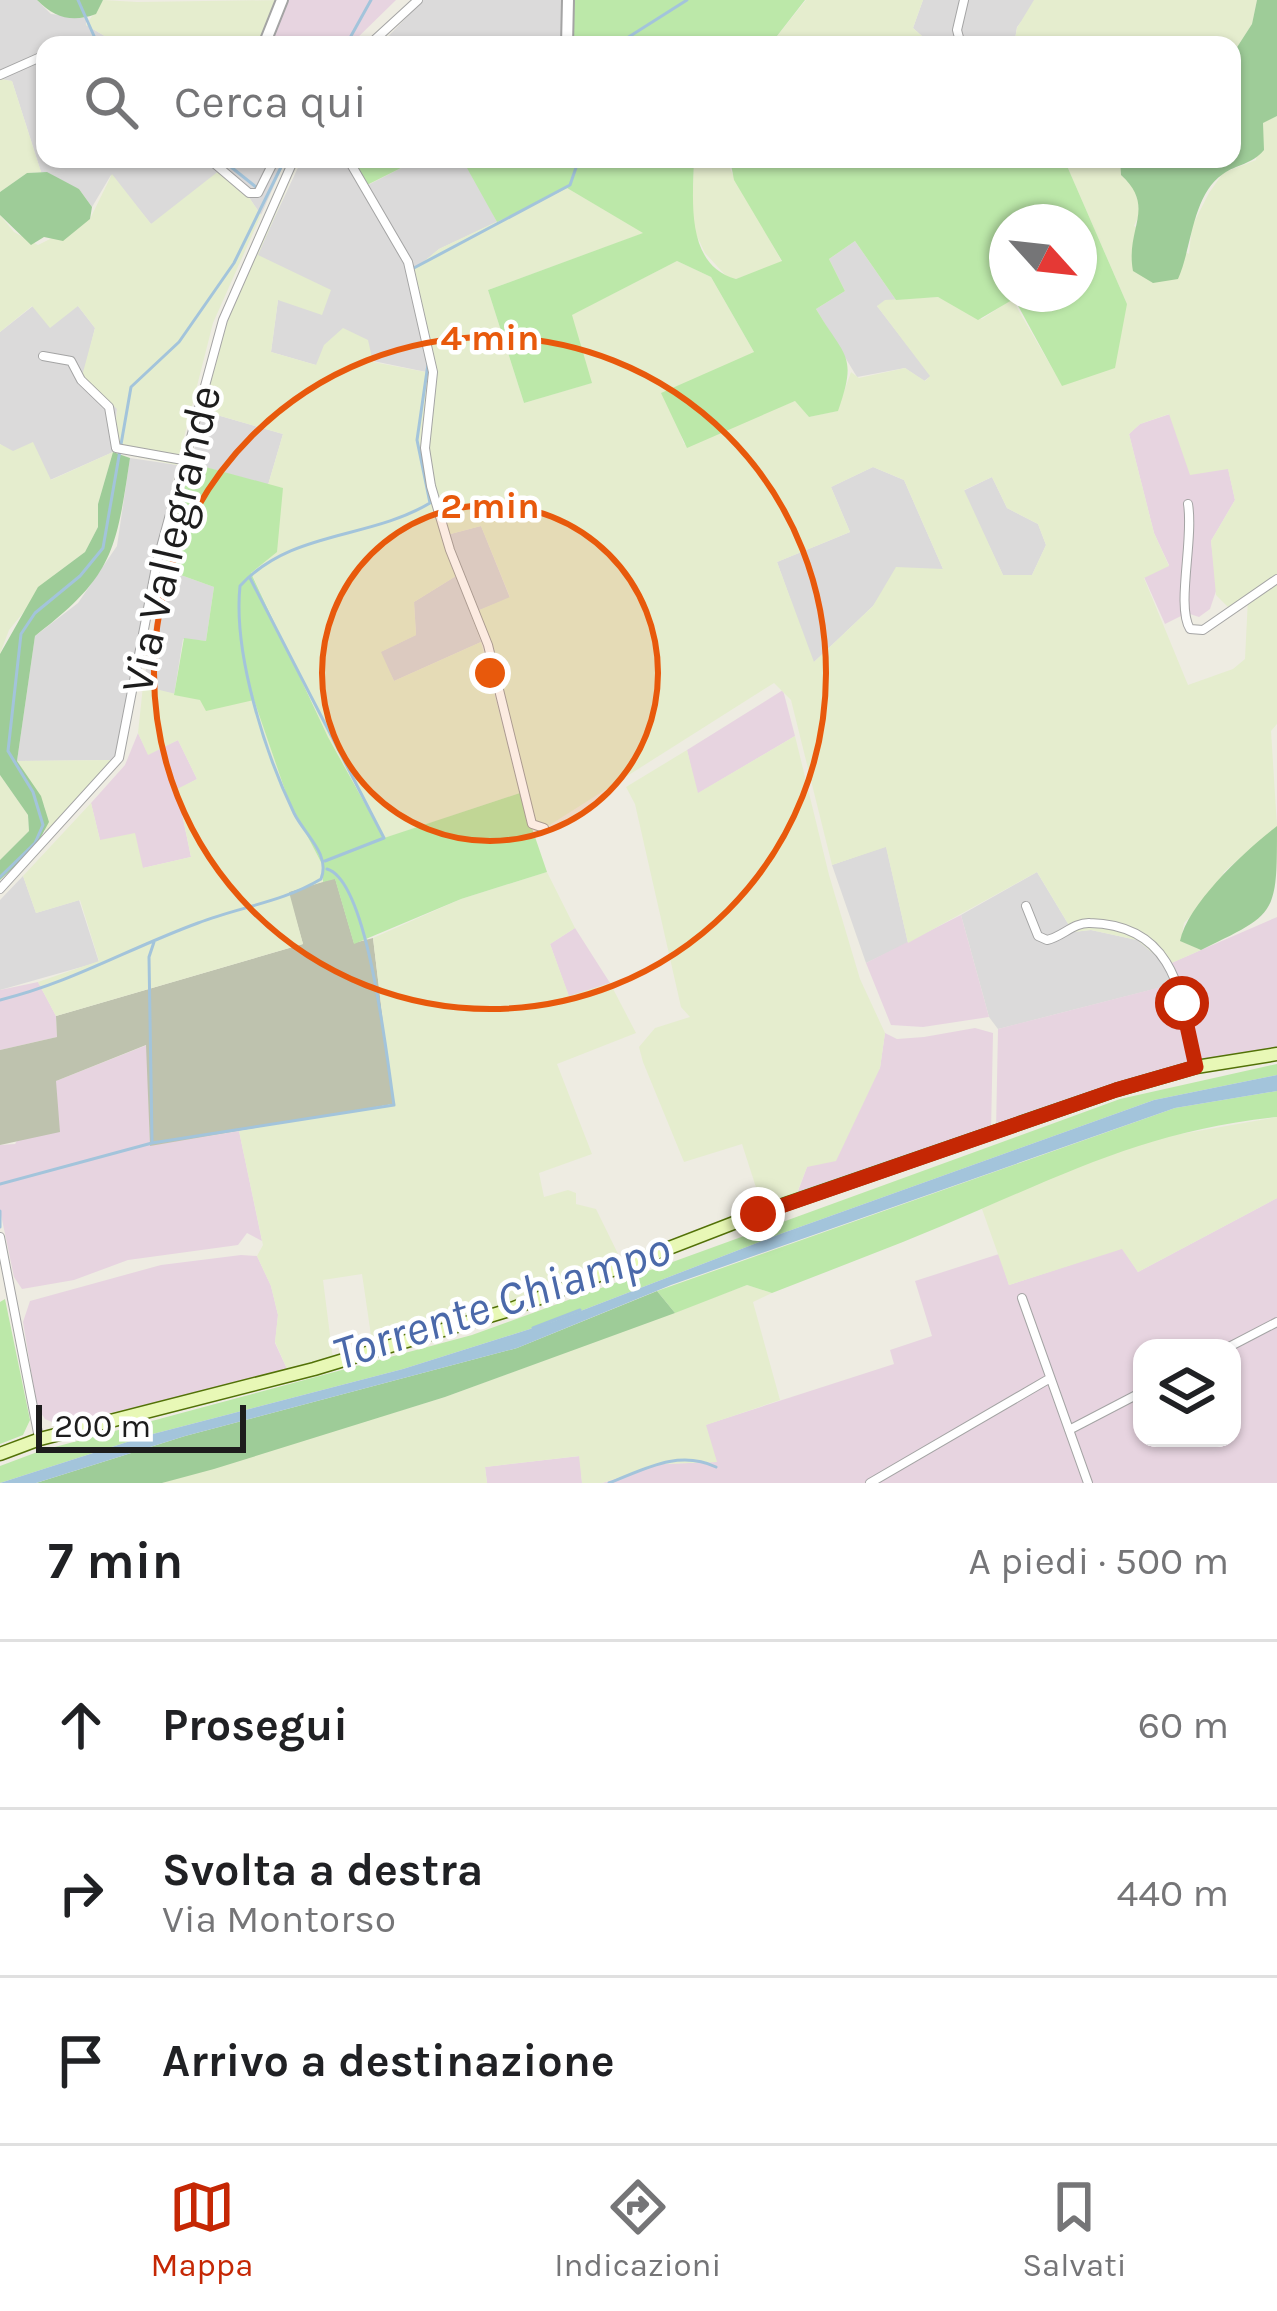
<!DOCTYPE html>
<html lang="it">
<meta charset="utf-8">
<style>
:root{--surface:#fff;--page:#f6f6f6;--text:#202124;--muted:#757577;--line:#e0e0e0;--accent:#c52704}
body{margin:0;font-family:Karla,sans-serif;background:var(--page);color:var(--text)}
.controls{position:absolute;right:36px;bottom:36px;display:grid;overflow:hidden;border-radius:24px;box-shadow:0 3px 9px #0004}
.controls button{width:108px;height:108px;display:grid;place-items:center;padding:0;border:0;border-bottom:3px solid var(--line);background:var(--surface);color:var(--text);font:60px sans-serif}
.compass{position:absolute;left:989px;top:204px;width:108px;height:108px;border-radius:50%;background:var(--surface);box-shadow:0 3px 9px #0004;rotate:117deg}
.scale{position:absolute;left:36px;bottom:30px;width:210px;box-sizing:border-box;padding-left:12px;border:6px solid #1d1d1d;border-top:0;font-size:33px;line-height:42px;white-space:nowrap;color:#1d1d1d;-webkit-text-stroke:9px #fff;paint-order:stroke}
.stop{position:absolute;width:36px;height:36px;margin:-27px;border:9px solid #c52704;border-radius:50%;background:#fff}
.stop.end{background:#c52704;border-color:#fff;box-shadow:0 3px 12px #0008}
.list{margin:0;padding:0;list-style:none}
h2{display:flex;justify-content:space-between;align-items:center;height:156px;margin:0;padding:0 48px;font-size:51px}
h2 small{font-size:39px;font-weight:400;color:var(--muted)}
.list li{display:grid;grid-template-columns:78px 1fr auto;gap:36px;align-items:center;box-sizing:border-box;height:168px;padding:0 48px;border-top:3px solid var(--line)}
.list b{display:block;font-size:45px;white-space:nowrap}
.list p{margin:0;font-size:39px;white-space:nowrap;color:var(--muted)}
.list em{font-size:39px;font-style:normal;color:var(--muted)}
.icon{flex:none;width:66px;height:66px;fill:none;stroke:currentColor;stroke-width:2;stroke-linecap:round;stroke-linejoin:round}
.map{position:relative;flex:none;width:1277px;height:1483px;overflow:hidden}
.search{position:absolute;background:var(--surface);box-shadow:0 3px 9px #0004;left:36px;right:36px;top:36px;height:132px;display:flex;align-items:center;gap:30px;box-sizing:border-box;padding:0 42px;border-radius:24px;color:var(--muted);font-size:45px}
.sheet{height:660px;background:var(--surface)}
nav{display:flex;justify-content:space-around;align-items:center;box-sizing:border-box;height:168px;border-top:3px solid var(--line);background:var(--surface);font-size:33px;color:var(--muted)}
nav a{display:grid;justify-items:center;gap:6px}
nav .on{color:var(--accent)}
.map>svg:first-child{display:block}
.residential{fill:#dbdada}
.industrial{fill:#e7d4e0;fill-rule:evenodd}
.construction{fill:#bec2ae}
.farmland{fill:#e5edce;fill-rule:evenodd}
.grass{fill:#bce8a9;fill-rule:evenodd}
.forest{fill:#9ecc98}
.water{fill:#a3c4db}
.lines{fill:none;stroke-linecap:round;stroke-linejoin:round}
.stream{stroke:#a3c4db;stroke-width:3}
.minor-casing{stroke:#a4a4a4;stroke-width:10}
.tertiary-casing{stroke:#a4a4a4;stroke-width:14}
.secondary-casing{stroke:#527107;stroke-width:15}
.minor{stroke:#fff;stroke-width:8}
.tertiary{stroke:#fff;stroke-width:10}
.secondary{stroke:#e8f8b6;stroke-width:12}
.route{stroke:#c52704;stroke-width:15}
.ring{fill:none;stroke:#e8590c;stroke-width:6}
.labels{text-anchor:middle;stroke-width:9;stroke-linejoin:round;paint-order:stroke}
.street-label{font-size:45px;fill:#1d1d1d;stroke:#fff}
.water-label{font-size:48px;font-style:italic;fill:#4b69aa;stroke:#fff}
.centre{fill:#e8590c;stroke:#fff;stroke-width:6}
.ring-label{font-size:36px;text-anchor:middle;font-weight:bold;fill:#e8590c;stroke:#fff;stroke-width:9;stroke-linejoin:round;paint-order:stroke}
</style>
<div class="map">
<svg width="1277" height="1483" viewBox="0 0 1277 1483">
<rect width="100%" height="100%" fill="#eeece2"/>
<path class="residential" d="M 0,0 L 37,0 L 51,14 L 86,18 L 86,25 L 120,45 L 45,45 L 45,159 L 286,159 L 261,215 L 242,187 L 151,224 L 111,175 L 92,207 L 79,189 L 41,172 L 12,81 L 0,79 Z
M 423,0 L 567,0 L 562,45 L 380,45 Z
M 923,0 L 1034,0 L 1037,2 L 1017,27 L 1014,45 L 932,45 L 913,28 Z
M 302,159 L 343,159 L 366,186 L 419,159 L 462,159 L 478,185 L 497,222 L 439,249 L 413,271 L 432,348 L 431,373 L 373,361 L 316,365 L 271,352 L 278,300 L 257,255 Z
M 855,241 L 896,300 L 877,306 L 931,376 L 924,381 L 905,368 L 857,377 L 816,309 L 845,291 L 829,259 Z
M 33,306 L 78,306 L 95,328 L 83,376 L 117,408 L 113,452 L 50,480 L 0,444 L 0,332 Z
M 203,411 L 283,434 L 268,485 L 191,463 Z
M 130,458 L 177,465 L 146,596 L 119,749 L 113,760 L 17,761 L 35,636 L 78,603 L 117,546 Z
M 873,467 L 904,480 L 943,569 L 898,569 L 873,606 L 813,663 L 777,562 L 850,532 L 831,487 Z
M 992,477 L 1007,508 L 1038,524 L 1046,545 L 1032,575 L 1003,575 L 963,491 Z
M 481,526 L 510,598 L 477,611 L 443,536 Z
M 164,569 L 214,587 L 206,641 L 183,639 L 174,695 L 143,686 Z
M 456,576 L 481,642 L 394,681 L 380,652 L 416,635 L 414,602 Z
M 886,846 L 908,943 L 866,963 L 832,865 Z
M 1037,872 L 1073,932 L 1091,930 L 1137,940 L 1171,963 L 1170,985 L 998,1029 L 989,1017 L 961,915 Z
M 23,876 L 36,913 L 79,900 L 99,962 L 0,990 L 0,900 Z"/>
<path class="industrial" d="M 283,0 L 396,0 L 350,45 L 264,45 Z
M 1170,414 L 1175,425 L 1228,468 L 1235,500 L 1211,541 L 1217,588 L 1210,609 L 1199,617 L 1187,613 L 1165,624 L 1144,577 L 1169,565 L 1154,533 L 1129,434 L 1140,424 Z
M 783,690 L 795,736 L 697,794 L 687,750 Z
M 138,733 L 148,754 L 178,740 L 197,779 L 177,790 L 191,857 L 143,868 L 100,840 L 91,803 L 125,765 Z
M 961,915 L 989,1017 L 923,1027 L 891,1025 L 866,963 Z
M 1277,917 L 1277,1050 L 1234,1055 L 996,1131 L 998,1029 L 1169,985 L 1171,963 Z
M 575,928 L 610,983 L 569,997 L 550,944 Z
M 38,982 L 56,1016 L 57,1037 L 0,1050 L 0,990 Z
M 975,1028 L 993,1033 L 991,1132 L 795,1199 L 807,1167 L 880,1068 L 885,1033 L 897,1039 L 924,1037 Z
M 147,1045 L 150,1145 L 239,1131 L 262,1241 L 247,1233 L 238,1245 L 128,1260 L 74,1280 L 22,1289 L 14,1277 L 0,1210 L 0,1145 L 15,1144 L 56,1081 Z
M 1277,1198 L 1277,1483 L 602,1483 L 662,1464 L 716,1462 L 705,1425 L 894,1364 L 890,1350 L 932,1336 L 915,1281 L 999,1254 L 1009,1285 L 1122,1248 L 1138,1272 ZM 1142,1348 L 1232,1348 L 1232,1438 L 1142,1438 Z
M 241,1255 L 257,1256 L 271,1286 L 278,1315 L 275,1343 L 288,1371 L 59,1425 L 45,1419 L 37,1407 L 23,1322 L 30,1301 L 161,1265 Z
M 580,1456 L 582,1483 L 487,1483 L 485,1467 Z"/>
<path class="construction" d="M 335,878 L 354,943 L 373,938 L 393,1104 L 150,1146 L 146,1045 L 56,1081 L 60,1132 L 0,1145 L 0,1050 L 57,1037 L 56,1016 L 303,944 L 288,892 Z"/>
<path class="farmland" d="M 103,0 L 137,2 L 283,0 L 264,45 L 120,45 L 86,25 Z
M 806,0 L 923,0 L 913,28 L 932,45 L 770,45 Z
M 1034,0 L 1257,0 L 1252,24 L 1232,55 L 1232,45 L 1014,45 L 1017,28 Z
M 0,79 L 12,81 L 41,172 L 27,173 L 0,192 Z
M 1277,116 L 1277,724 L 1271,731 L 1277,826 L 1224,872 L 1216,890 L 1184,923 L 1181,941 L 1201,950 L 1167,965 L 1137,940 L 1091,930 L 1073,932 L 1037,872 L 908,943 L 886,847 L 832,865 L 791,700 L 774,683 L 537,833 L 477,611 L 510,597 L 481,526 L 443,536 L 456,576 L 414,602 L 416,635 L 381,652 L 394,681 L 481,642 L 520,793 L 385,838 L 328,737 L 251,572 L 261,562 L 283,488 L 268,485 L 283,434 L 203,411 L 229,316 L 300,159 L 258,255 L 331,290 L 322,315 L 278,300 L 271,352 L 316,365 L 324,345 L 343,328 L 368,340 L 373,362 L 431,373 L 432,348 L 412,271 L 439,249 L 567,188 L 644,233 L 488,290 L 524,403 L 591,383 L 571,315 L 677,261 L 711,277 L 754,352 L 680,433 L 684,444 L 795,401 L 809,417 L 837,411 L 851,372 L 859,378 L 905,368 L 925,381 L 930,376 L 877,306 L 885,300 L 938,297 L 982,319 L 1012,299 L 1062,385 L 1127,304 L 1064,159 L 1120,159 L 1121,175 L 1136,189 L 1142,209 L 1134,226 L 1189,254 L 1192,226 L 1209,193 L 1223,173 L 1256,160 L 1262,123 ZM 1169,414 L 1190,475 L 1228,469 L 1235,500 L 1211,541 L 1216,595 L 1229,608 L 1248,598 L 1245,659 L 1233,669 L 1188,685 L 1144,578 L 1169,566 L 1154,533 L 1129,434 L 1140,424 ZM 873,467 L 904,480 L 943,569 L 896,567 L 873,606 L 814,662 L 777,562 L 850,532 L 831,487 ZM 992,477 L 1007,508 L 1038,524 L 1046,545 L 1032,575 L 1003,575 L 964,490 Z
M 694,159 L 730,159 L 730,169 L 782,262 L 736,279 L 727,277 L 705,253 L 692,226 Z
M 220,170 L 242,187 L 261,215 L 213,323 L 177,465 L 113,452 L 98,504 L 98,527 L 85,552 L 54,575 L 9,630 L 0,654 L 0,444 L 13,451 L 33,442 L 51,480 L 113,452 L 117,409 L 82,376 L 95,328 L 78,306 L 50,328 L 32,306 L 0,332 L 0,215 L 14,232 L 38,245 L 90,219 L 112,174 L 151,224 Z
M 143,686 L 201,700 L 254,699 L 288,799 L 323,866 L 323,882 L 289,892 L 303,944 L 56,1016 L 38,982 L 99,961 L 80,900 L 36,913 L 23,876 L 91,803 L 100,840 L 135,833 L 143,868 L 191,857 L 177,789 L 197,779 L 178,740 L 148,755 L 138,733 Z
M 795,736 L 829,875 L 860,979 L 885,1033 L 880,1068 L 836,1161 L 807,1167 L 795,1198 L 582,1281 L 373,1349 L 362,1274 L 323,1280 L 333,1359 L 288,1371 L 275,1342 L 278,1315 L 271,1286 L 257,1256 L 263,1245 L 239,1131 L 393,1104 L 373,938 L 461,899 L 547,872 L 575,928 L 550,944 L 569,996 L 610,983 L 636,1033 L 557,1064 L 592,1154 L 539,1173 L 544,1197 L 568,1190 L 576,1193 L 576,1204 L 596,1209 L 622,1262 L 762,1206 L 742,1144 L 684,1162 L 643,1062 L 639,1047 L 655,1028 L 690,1017 L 681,1007 L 635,804 L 626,787 L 687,750 L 698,793 Z
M 113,760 L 45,835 L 45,807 L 17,761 Z
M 0,775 L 28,815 L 29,831 L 0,860 Z
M 1277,1117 L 1277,1198 L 1138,1272 L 1122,1249 L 1009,1285 L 982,1209 L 1053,1174 L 1158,1138 Z
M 747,1285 L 772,1293 L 753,1302 L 780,1400 L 706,1425 L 717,1462 L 662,1464 L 602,1483 L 582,1483 L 579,1456 L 485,1467 L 487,1483 L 162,1483 L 445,1397 Z"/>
<path class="grass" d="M 567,0 L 805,0 L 770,45 L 563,45 Z
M 349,159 L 419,159 L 365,186 Z
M 462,159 L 694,159 C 693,200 685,265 736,279 L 782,261 L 734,180 L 730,159 L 974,159 L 978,167 L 994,159 L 1064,159 L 1127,304 L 1115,368 L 1062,386 L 1016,302 L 1012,300 L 978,320 L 938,297 L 896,300 L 855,241 L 829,259 L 845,291 L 816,309 C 845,358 858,354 838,411 L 809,417 L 795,401 L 687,448 L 661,393 L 754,352 L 711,277 L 677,261 L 572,315 L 592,383 L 524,403 L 488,290 L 643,233 L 567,188 L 497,222 ZM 1007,222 L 1079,222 L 1079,294 L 1007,294 Z
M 191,463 L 283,488 L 277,552 L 251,573 L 328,737 L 384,838 L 520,793 L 547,872 L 461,899 L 354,944 L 335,879 L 323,882 L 323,866 L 288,799 L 254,700 L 206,711 L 200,700 L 174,695 L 184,638 L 206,641 L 214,587 L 164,569 Z
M 1277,1064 L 1277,1075 L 1154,1100 L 783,1233 L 552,1322 L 403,1369 L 149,1435 L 0,1483 L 0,1466 L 40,1451 L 472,1335 L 1120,1099 Z
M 1277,1091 L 1277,1117 C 1161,1129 1083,1165 979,1210 C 911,1240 841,1266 772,1293 L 747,1285 L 675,1313 L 657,1291 L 1175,1108 Z
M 5,1299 L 30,1420 L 23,1435 L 0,1444 L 0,1302 Z"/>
<path class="forest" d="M 37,0 L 103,0 L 96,14 C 72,23 55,18 37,0 Z
M 1257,0 L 1277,0 L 1277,116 L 1263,123 L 1264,150 C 1251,165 1237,164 1223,174 C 1192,195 1192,248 1178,279 L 1153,283 L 1133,271 C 1125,228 1157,208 1121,175 L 1120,159 L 1232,159 L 1232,55 L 1252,24 Z
M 47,172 L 79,189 L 92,207 L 90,219 L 63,241 L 44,237 L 31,245 L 0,215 L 0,192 L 27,173 Z
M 113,452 L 130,458 C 116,552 113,576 35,636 L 17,761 L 41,796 L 49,822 L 36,846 L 0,880 L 0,860 L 29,831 L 28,815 L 0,775 L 0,654 L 38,587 L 85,552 L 98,527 L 98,504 Z
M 1277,826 C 1277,916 1277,913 1201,950 L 1180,941 C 1188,903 1246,850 1277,826 Z
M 657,1291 L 675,1313 L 445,1397 L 214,1469 L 162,1483 L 36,1483 L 185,1436 L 517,1348 Z"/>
<path class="water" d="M 1277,1075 L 1277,1091 L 1175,1108 L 671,1285 L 517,1348 L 185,1436 L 36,1483 L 0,1483 L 149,1435 L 403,1369 L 552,1322 L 783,1233 L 1154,1100 Z"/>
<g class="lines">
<path class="stream" d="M 78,0 L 98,45
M 346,45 L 371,0
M 616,45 L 687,0
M 221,159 L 256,187
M 412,269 L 570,185 L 579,159
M 250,578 L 384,838 L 325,861
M 0,877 L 35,843 L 43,825 L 33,792 L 8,751 L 21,634 L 35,613 L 80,576 L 103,548 L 131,387 L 179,342 L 234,263 L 285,159
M 0,1000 C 73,982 127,949 198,923 C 239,907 283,902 321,879 C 331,854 304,834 294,813 C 265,753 233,653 240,586 C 291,530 368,540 430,503 L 417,440 L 428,364
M 152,1141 L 149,957 L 154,942
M 0,1184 L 152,1143 L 394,1105 C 387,1062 369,881 327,869
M 0,1211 L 0,1227
M 533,1328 L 580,1310
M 609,1483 C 643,1470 678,1449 716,1467"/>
<defs>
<path id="minor" d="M 57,45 L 69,45
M 369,45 L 418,0
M 961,45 L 957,30 L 964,0
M 0,75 L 45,55
M 209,159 L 249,193 L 258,193 L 275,159
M 348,159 L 408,262 L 433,372 L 425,448 L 431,486 L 450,550 L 488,645 L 532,824 L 544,828
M 43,356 L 71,361 L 81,380 L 109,407 L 116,448 L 183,460
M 1188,504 C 1194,540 1176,606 1190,629 L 1203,630 L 1277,579
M 0,889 L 119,758 L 157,562 L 223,320 L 294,159
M 1026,906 L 1038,936 L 1047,940 C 1062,937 1074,922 1090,923 C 1178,925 1182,1000 1196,1066
M 0,1237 L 39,1438
M 1022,1298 L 1088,1483
M 1227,1348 L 1277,1322
M 1069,1430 L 1142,1392
M 870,1483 L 1047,1380"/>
<path id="tertiary" d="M 264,45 L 282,0
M 567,45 L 568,0"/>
<path id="secondary" d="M 0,1454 L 40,1439 L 314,1369 L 506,1311 L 757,1214 L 1116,1090 L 1196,1067 L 1277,1054"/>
</defs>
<use href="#minor" class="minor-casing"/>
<use href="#tertiary" class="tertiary-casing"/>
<use href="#secondary" class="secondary-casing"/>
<use href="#minor" class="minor"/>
<use href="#tertiary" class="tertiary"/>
<use href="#secondary" class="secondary"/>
</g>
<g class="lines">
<path class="route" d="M 758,1214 L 1116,1090 L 1196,1067 L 1182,1003"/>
</g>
<circle cx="490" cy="673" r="168" fill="#e8590c" fill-opacity=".12"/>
<g class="ring">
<circle cx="490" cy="673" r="168"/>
<circle cx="490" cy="673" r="336"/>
</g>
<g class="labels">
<g class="street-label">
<text transform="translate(170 539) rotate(-77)" y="16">Via Vallegrande</text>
</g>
<g class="water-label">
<text transform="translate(501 1300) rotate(-18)" y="17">Torrente Chiampo</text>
</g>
</g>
<circle cx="490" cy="673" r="18" class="centre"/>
<g class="ring-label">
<text x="490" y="350">4 min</text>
<text x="490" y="518">2 min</text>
</g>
</svg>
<div class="controls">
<button><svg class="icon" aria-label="layers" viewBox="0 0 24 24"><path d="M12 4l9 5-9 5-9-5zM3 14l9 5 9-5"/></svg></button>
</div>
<svg class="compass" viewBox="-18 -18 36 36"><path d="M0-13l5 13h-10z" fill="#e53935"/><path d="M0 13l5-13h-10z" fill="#757577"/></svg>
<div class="scale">200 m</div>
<div class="stop" style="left:1182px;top:1003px"></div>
<div class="stop end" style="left:758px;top:1214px"></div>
<div class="search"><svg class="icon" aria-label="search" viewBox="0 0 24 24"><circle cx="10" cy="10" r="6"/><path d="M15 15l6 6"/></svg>Cerca qui</div>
</div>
<section class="sheet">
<h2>7 min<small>A piedi · 500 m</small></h2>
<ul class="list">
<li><svg class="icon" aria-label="ahead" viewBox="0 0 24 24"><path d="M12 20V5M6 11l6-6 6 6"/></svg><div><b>Prosegui</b></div><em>60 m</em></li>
<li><svg class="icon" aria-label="right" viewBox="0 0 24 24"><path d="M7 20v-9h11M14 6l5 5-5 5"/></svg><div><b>Svolta a destra</b><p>Via Montorso</p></div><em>440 m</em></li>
<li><svg class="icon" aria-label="arrive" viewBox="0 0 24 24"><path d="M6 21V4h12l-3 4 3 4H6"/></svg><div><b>Arrivo a destinazione</b></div></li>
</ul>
</section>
<nav>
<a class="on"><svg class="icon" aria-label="map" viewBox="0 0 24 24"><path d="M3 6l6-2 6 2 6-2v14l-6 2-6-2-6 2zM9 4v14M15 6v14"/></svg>Mappa</a>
<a><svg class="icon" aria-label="directions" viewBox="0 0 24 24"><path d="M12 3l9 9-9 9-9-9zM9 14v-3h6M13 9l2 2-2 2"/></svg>Indicazioni</a>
<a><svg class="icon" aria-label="saved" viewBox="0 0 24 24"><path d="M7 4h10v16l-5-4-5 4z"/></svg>Salvati</a>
</nav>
